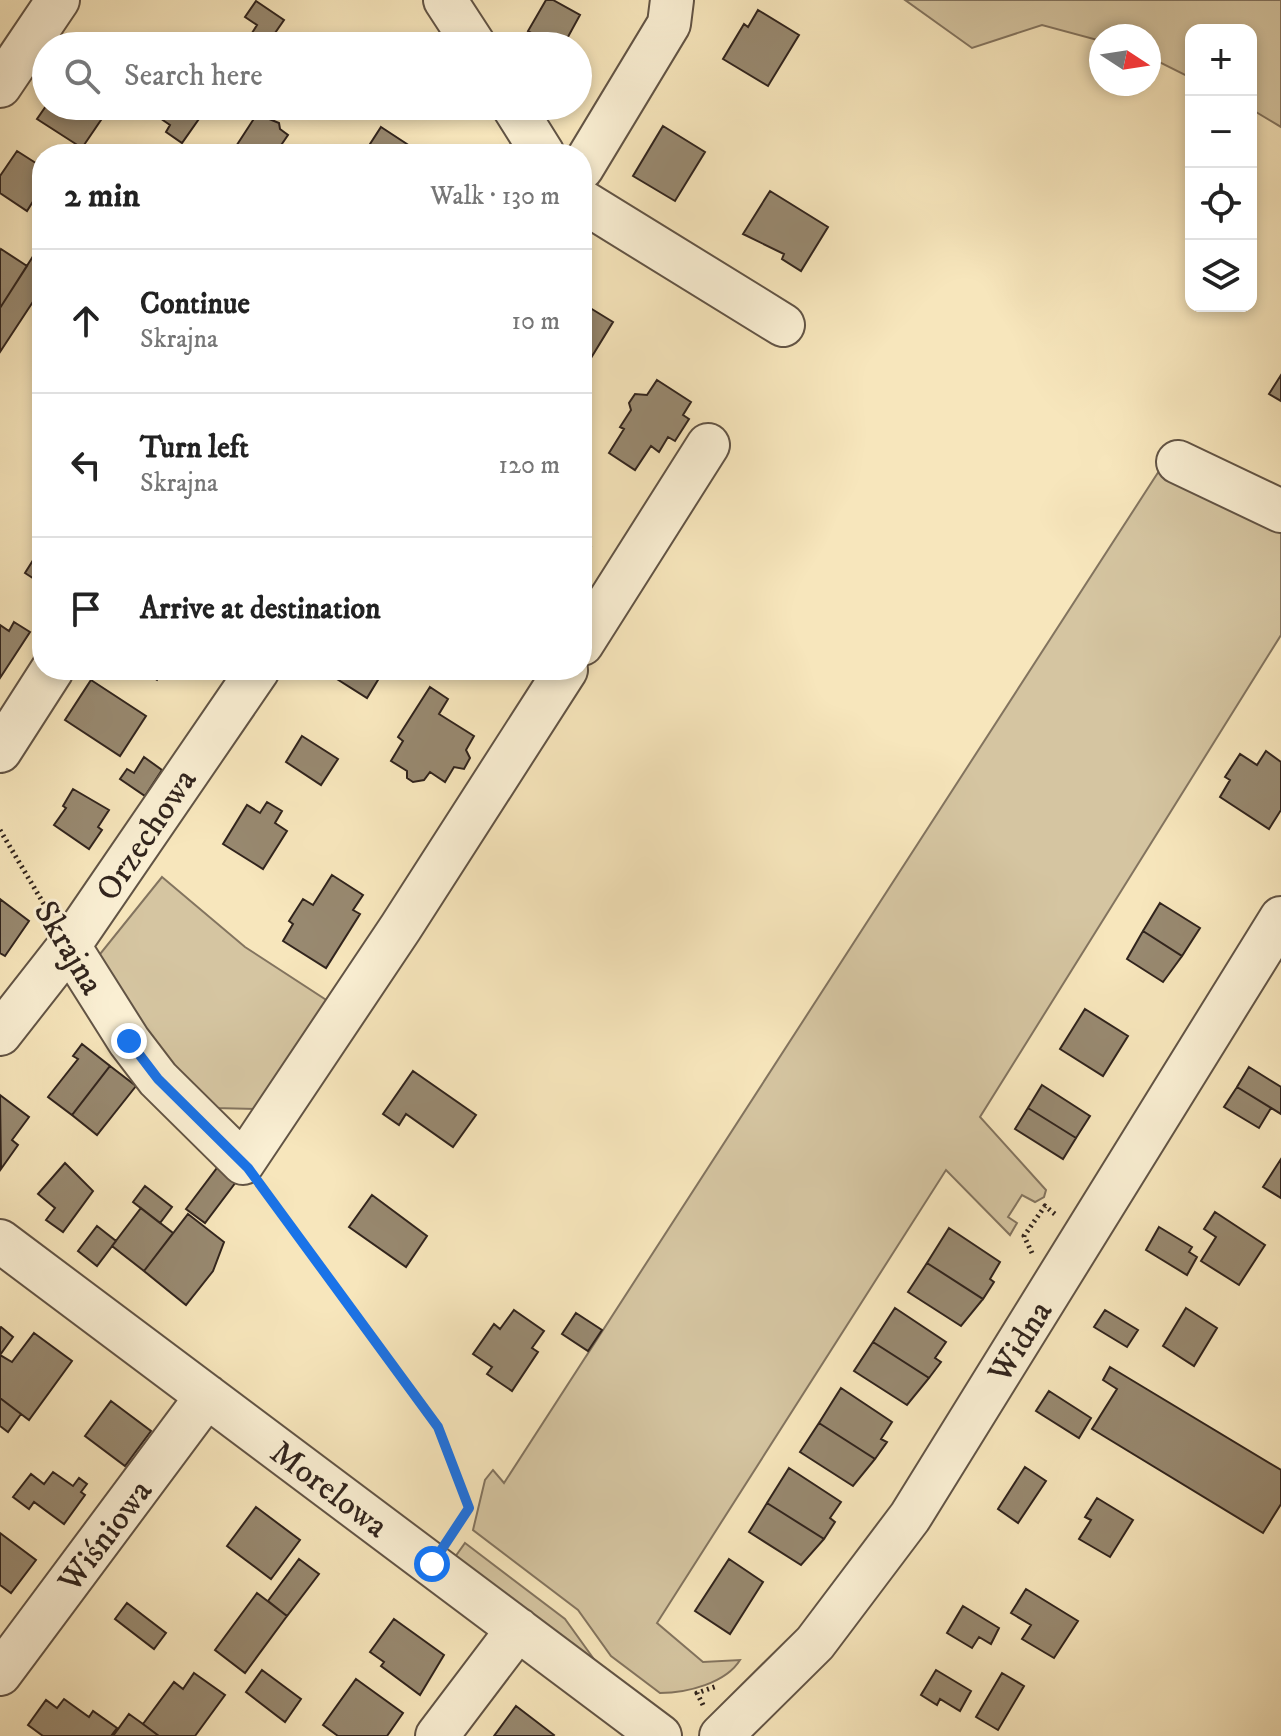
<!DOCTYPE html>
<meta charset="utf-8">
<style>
:root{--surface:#fff;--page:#f6f6f6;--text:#222;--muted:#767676;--line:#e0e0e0}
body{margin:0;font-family:"IM FELL DW Pica",serif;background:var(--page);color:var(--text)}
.controls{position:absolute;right:24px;top:24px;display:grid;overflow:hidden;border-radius:16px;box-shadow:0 4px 12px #0003}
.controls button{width:72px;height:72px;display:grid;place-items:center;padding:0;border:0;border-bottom:2px solid var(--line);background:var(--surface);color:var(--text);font:40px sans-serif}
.compass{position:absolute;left:1089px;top:24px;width:72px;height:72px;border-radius:50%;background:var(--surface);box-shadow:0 4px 12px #0003;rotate:102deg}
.stop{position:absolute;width:24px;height:24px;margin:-18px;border:6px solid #1a73e8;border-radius:50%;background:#fff}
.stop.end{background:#1a73e8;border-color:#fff;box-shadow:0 2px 8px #0008}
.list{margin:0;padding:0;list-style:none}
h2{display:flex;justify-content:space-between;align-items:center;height:104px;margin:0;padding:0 32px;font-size:34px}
h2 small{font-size:26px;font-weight:400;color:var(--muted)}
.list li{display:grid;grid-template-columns:52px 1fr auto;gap:24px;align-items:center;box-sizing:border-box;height:144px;padding:0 32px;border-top:2px solid var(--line)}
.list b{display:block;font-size:30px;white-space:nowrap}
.list p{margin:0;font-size:26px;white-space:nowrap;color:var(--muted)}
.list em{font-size:26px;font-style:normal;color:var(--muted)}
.icon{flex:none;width:44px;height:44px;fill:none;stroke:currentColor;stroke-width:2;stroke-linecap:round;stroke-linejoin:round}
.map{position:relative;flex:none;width:1281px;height:1736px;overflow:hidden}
.search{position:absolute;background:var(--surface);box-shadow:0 4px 12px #0003;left:32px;top:32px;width:560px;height:88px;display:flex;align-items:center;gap:20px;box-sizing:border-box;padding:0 28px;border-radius:44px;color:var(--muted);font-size:30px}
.panel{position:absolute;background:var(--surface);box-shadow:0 4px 12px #0003;left:32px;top:144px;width:560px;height:536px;border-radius:32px}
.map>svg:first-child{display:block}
.green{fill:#d5c5a1;stroke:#83745f;stroke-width:2}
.building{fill:#988970;stroke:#31241d;stroke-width:2}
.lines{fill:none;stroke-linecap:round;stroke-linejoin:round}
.minor-casing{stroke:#625445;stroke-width:46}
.path{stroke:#31241d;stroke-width:5;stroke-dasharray:2 4;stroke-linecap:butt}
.minor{stroke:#faefd3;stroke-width:42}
.route{stroke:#1a73e8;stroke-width:10}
.labels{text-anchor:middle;stroke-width:6;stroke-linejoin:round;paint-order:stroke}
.street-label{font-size:34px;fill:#31241d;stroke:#faefd3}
</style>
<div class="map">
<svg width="1281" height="1736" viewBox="0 0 1281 1736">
<rect width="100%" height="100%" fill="#f7e6bc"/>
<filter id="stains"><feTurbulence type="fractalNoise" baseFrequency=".0025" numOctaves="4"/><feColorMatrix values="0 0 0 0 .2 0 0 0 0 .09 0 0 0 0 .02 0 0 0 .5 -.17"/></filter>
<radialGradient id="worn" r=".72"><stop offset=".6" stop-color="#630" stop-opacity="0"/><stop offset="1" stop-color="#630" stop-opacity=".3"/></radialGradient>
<path class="green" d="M 905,0 L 1281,0 L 1281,127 L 1251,109 L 1251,30 L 1191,30 L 1191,78 L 1149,57 L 1149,36 L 1101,36 L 1101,41 L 1042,25 L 972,48 Z
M 1159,471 L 1281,529 L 1281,635 L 980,1117 L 1046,1190 L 1044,1197 L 1035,1202 L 1022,1195 L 1008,1217 L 1017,1223 L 1010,1235 L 946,1170 L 657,1623 L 703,1662 L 740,1660 C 726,1683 687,1693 660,1693 L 611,1656 L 578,1610 L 473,1530 L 485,1480 L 493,1470 L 504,1483 Z
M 162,877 L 245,947 L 337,1007 L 256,1109 L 214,1108 L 182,1091 L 92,964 Z
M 465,1543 L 565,1619 L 596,1662 L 455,1557 Z"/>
<path class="building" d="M 546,0 L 553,0 L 580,15 L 563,46 L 555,46 L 528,31 Z
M 256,1 L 284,20 L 266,46 L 254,46 L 247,41 L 257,25 L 245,17 Z
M 758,10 L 799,35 L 768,86 L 723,59 L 744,24 L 748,27 Z
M 46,106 L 86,106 L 103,117 L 82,148 L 37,119 Z
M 159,106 L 208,106 L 182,143 L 166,132 L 170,125 L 154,114 Z
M 257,114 L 279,123 L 280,129 L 288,135 L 275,154 L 231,154 Z
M 663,126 L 705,152 L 675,201 L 633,176 Z
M 381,127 L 413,148 L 409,154 L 384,154 L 370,144 Z
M 17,151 L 42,167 L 42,187 L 27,211 L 0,193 L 0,176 Z
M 770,191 L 828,227 L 801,271 L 782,259 L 784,254 L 743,234 Z
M 1,249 L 27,266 L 0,308 L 0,251 Z
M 37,250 L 42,253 L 42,288 L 0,352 L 0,308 Z
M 582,303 L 613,322 L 583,371 L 582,371 Z
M 1281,375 L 1281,401 L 1269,394 Z
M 657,380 L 691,402 L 683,415 L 689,419 L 675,441 L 668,437 L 659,452 L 651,446 L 635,470 L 609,453 L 624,429 L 620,427 L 631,410 L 629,403 L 635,394 L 647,395 Z
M 582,540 L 591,547 L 582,567 Z
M 42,546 L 42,584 L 25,573 Z
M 14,622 L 30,632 L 0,678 L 0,625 L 9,631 Z
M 142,670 L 164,670 L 157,680 Z
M 332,670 L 384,670 L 367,698 L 329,674 Z
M 91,680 L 146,716 L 120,756 L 65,720 Z
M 430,687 L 448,699 L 439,714 L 474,736 L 466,750 L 470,758 L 464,769 L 454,767 L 445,782 L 430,772 L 424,780 L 413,782 L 407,778 L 407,771 L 391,761 L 403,741 L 398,737 Z
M 302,736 L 338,759 L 321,785 L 286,762 Z
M 1266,751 L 1281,762 L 1281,810 L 1269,829 L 1220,797 L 1230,780 L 1225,777 L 1240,754 L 1257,765 Z
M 144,757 L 162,770 L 145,796 L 120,779 L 127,769 L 134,773 Z
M 73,789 L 109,810 L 98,827 L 102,830 L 89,849 L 54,825 L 66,808 L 63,806 Z
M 267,802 L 282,811 L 275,823 L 287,831 L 263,869 L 223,844 L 247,805 L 260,813 Z
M 332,875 L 363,895 L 353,910 L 360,914 L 326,968 L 283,941 L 293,924 L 289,921 L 303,899 L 313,905 Z
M 0,899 L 29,921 L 5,956 L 0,953 Z
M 1160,903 L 1200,928 L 1182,956 L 1143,931 Z
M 1143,931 L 1182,956 L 1163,982 L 1127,959 Z
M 1085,1009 L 1128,1036 L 1103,1076 L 1060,1049 Z
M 82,1044 L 110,1066 L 72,1115 L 48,1097 L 78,1059 L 73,1056 Z
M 110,1066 L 136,1086 L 97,1135 L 72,1115 Z
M 1249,1067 L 1281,1087 L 1281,1114 L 1237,1087 Z
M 413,1071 L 476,1115 L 453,1147 L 406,1114 L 399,1125 L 383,1114 Z
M 1042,1085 L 1090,1116 L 1076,1138 L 1028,1108 Z
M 1237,1087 L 1271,1108 L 1259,1128 L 1224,1107 Z
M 0,1095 L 29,1117 L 12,1140 L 18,1145 L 1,1169 Z
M 1028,1108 L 1076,1138 L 1063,1159 L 1015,1129 Z
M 1281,1159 L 1281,1198 L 1263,1187 Z
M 223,1160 L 242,1174 L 205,1223 L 186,1209 Z
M 65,1163 L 93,1191 L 63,1232 L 46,1220 L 55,1208 L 38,1194 Z
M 145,1186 L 172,1207 L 160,1223 L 133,1202 Z
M 372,1195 L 427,1236 L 406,1267 L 349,1227 Z
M 141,1208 L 173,1233 L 144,1271 L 112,1246 Z
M 1215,1212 L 1265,1245 L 1239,1285 L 1201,1261 L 1216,1237 L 1204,1229 Z
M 188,1214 L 224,1242 L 213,1271 L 186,1305 L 144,1271 Z
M 97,1226 L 116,1241 L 97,1266 L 78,1251 Z
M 1159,1227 L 1192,1247 L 1189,1252 L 1197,1257 L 1187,1275 L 1146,1250 Z
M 949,1228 L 1000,1262 L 990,1279 L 994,1282 L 983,1299 L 927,1263 Z
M 927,1263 L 983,1299 L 961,1326 L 908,1292 Z
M 895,1308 L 946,1342 L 935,1358 L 941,1362 L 929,1378 L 873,1342 Z
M 1186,1308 L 1217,1328 L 1194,1366 L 1163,1346 Z
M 514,1310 L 544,1331 L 532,1348 L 538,1352 L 512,1391 L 487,1374 L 492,1367 L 473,1354 L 494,1324 L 500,1329 Z
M 1105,1310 L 1138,1330 L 1127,1347 L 1094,1327 Z
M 576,1313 L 602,1330 L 588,1351 L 562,1334 Z
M 1,1327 L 13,1337 L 0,1355 L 0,1328 Z
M 34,1333 L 72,1361 L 29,1420 L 0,1398 L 0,1355 L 12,1362 Z
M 873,1342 L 929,1378 L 907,1405 L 854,1371 Z
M 1110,1367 L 1281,1470 L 1281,1504 L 1263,1533 L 1092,1429 L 1117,1389 L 1103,1380 Z
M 841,1388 L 892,1422 L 881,1439 L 887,1442 L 875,1459 L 819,1423 Z
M 1049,1391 L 1091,1418 L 1079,1438 L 1036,1411 Z
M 0,1398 L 21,1414 L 8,1432 L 0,1426 Z
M 111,1401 L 151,1431 L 125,1466 L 85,1436 Z
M 819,1423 L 875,1459 L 853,1486 L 800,1452 Z
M 1025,1467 L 1046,1481 L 1018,1523 L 998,1509 Z
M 789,1468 L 841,1502 L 830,1518 L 835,1522 L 824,1539 L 767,1503 Z
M 53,1472 L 73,1486 L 79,1478 L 87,1484 L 81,1492 L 85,1495 L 64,1524 L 34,1502 L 29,1509 L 13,1497 L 31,1474 L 44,1484 Z
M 1097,1498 L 1133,1520 L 1110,1557 L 1079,1539 L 1091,1520 L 1085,1517 Z
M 767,1503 L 824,1539 L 801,1565 L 749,1532 Z
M 256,1507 L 300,1540 L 271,1579 L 227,1546 Z
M 0,1533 L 36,1560 L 11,1593 L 0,1585 Z
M 299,1559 L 319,1574 L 287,1616 L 268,1601 Z
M 729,1559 L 763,1582 L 730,1634 L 695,1611 Z
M 1026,1589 L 1078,1621 L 1054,1658 L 1022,1639 L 1031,1625 L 1011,1613 Z
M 257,1593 L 287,1616 L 245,1673 L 215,1650 Z
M 127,1603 L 166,1633 L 154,1649 L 115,1619 Z
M 963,1606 L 999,1628 L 991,1644 L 979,1637 L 972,1648 L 947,1633 Z
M 394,1619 L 444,1655 L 420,1695 L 381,1666 L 384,1662 L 370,1652 Z
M 262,1670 L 301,1699 L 285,1722 L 246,1692 Z
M 936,1670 L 971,1691 L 960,1711 L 940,1699 L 937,1705 L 921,1695 Z
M 194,1673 L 225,1695 L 195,1736 L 159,1736 L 143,1724 L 174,1682 L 183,1689 Z
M 1002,1673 L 1024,1686 L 998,1730 L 976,1717 Z
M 356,1679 L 403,1713 L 387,1736 L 338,1736 L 323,1725 Z
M 64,1699 L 89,1717 L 93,1711 L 117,1728 L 111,1736 L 43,1736 L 28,1725 L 46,1700 L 57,1708 Z
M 516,1706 L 554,1735 L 553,1736 L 494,1736 Z
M 129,1714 L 143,1724 L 159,1736 L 113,1736 Z"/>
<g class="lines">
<defs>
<path id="minor" d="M 445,0 L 475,46
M 0,86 L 58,0
M 513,106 L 543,154
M 582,168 L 669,24 L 672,0
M 582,201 L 783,325
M 1178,462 L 1281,511
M 582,644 L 708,445
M 0,751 L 52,670
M 69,946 L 129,1041 L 158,1079 L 243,1163 L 401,927 L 566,670
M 0,1034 L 69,946 L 258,670
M 0,1241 L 660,1736
M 0,1674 L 207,1396
M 437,1736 L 518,1629
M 721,1736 L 815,1643 L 910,1517 L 1281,918"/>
</defs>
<use href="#minor" class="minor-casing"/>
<path class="path" d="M 0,830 L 48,911
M 265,1191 L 438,1427 L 469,1508 L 450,1537
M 1032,1253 L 1024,1236 L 1045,1206 L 1056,1215
M 703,1705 L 697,1693 L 717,1686"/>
<use href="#minor" class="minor"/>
</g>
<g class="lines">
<path class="route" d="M 129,1041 L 158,1079 L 248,1168 L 438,1427 L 469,1508 L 432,1564"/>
</g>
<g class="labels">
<g class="street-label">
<text transform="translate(145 834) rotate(-56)" y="12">Orzechowa</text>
<text transform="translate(70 947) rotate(59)" y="12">Skrajna</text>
<text transform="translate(1019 1341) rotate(-58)" y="12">Widna</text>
<text transform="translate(330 1488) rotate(37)" y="12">Morelowa</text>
<text transform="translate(104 1535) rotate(-53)" y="12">Wiśniowa</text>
</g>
</g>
<rect width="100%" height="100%" filter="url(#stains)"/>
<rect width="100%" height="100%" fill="url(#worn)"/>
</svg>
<div class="controls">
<button>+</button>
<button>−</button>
<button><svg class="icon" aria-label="locate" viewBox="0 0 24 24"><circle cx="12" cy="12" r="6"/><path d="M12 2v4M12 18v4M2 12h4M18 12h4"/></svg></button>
<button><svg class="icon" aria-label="layers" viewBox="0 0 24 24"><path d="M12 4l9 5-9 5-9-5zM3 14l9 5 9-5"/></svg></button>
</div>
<svg class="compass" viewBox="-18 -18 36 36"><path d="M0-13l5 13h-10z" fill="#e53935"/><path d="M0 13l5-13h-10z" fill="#767676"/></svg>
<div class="stop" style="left:432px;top:1564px"></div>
<div class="stop end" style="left:129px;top:1041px"></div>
<div class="search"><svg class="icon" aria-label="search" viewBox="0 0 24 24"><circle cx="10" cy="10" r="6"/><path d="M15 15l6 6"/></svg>Search here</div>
<section class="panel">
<h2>2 min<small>Walk · 130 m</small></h2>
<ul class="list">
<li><svg class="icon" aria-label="ahead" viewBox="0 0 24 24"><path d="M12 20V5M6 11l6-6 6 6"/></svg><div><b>Continue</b><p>Skrajna</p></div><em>10 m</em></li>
<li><svg class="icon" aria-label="left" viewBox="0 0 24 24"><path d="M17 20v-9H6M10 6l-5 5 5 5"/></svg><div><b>Turn left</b><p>Skrajna</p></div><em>120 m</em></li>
<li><svg class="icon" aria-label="arrive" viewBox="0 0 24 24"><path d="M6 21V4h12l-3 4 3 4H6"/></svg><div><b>Arrive at destination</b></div></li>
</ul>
</section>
</div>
